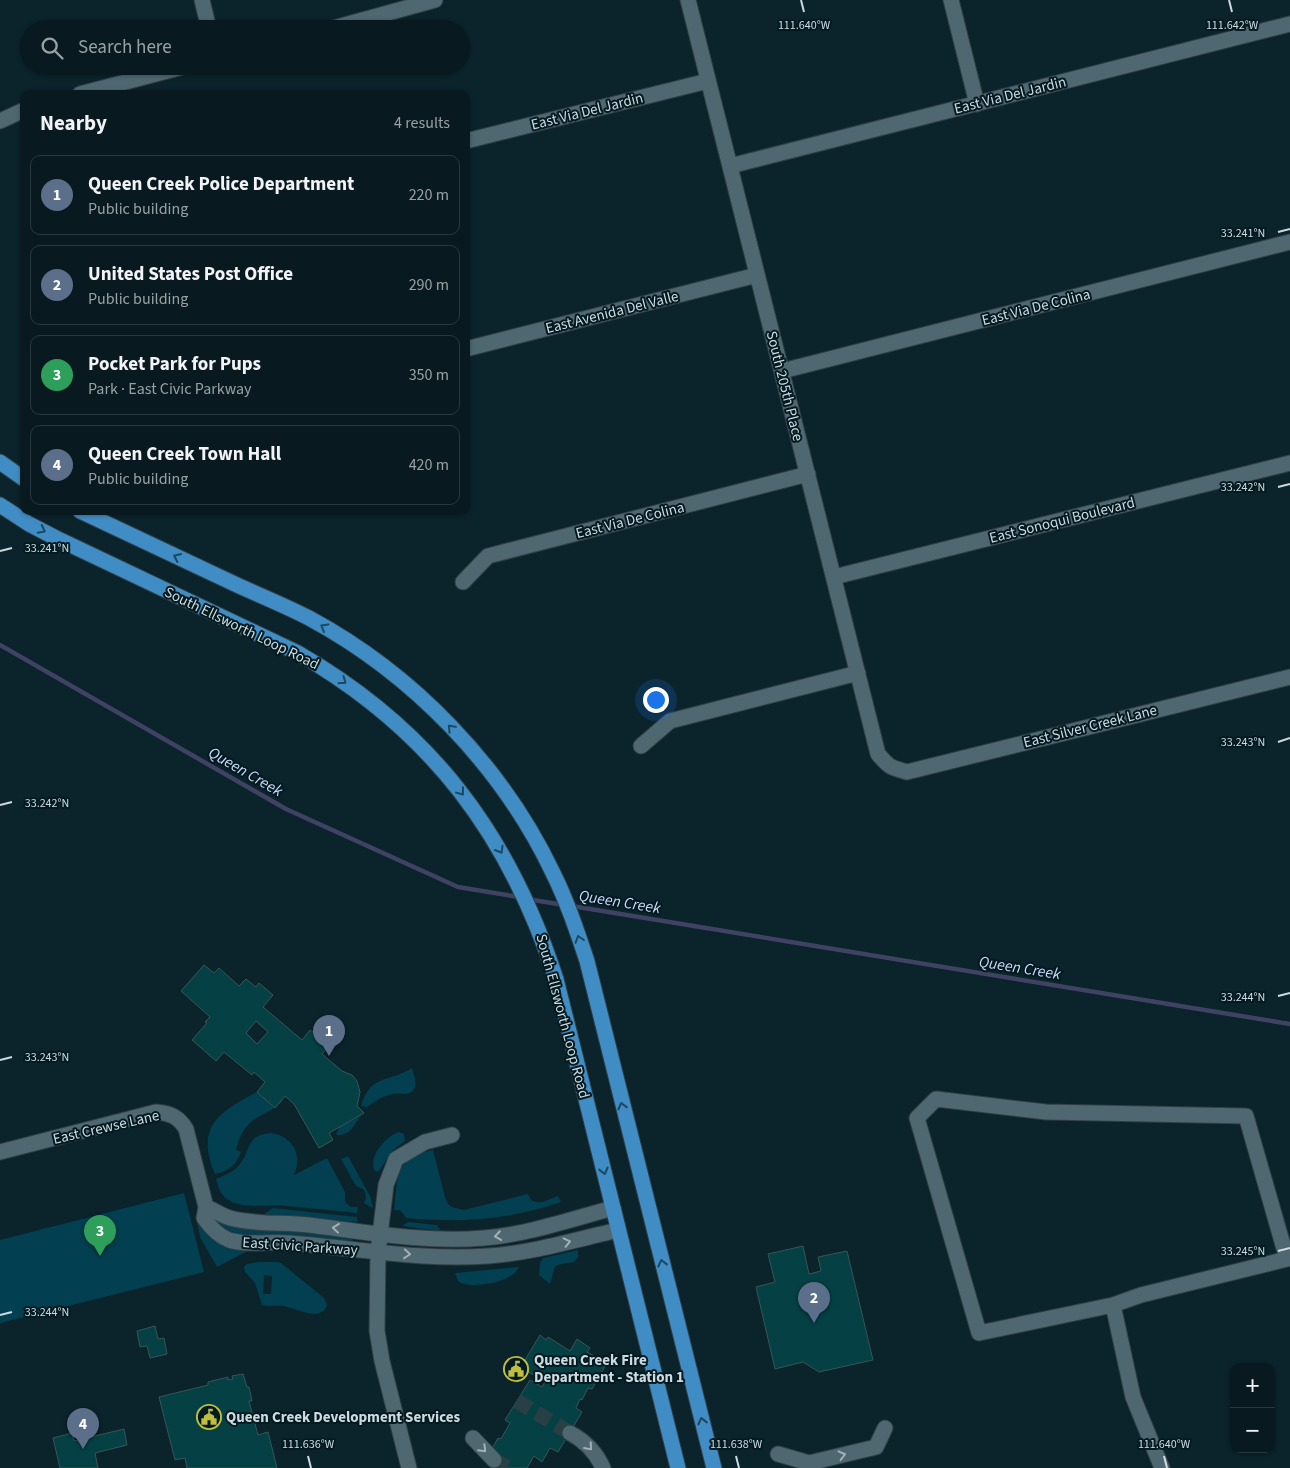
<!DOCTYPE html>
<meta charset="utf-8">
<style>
:root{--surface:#081a20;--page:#112329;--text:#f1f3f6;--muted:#98a1a5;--line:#29383e;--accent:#1a73e8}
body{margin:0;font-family:"Source Sans 3",sans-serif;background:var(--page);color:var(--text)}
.controls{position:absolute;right:15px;bottom:15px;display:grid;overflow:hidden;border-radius:10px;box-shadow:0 1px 4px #0004}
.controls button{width:45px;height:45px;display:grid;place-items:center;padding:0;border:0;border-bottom:1px solid var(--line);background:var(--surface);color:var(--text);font:25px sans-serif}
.you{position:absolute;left:655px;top:699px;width:18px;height:18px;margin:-12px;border:4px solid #fff;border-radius:50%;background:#1a73e8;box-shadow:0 0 0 8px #1a73e833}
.badge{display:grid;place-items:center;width:32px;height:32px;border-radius:50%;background:var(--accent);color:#fff;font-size:16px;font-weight:700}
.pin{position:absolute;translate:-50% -41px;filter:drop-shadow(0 1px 2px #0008)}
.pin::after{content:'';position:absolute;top:26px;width:18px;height:15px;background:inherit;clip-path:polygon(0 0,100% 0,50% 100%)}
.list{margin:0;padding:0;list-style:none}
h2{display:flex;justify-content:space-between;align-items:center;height:65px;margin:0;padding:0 20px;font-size:21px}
h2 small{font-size:16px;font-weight:400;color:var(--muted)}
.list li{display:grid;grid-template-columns:32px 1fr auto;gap:15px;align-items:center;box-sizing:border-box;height:80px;margin:0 10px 10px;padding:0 10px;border:1px solid var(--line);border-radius:10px}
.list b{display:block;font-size:19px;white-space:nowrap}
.list p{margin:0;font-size:16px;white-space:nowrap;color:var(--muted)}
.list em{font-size:16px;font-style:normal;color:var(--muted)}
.icon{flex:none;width:28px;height:28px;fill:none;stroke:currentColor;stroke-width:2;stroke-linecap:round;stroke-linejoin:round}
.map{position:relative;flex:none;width:1290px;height:1468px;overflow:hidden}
.search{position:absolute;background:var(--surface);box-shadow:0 1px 4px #0004;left:20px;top:20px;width:450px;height:55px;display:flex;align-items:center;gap:12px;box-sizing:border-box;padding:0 18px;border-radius:28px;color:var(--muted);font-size:19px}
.panel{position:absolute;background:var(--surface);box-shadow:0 1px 4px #0004;left:20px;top:90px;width:450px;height:425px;border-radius:10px}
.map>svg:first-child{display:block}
.green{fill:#023f50;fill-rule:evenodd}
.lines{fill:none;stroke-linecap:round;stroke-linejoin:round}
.stream{stroke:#3f4263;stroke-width:4.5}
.building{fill:#054144;stroke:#395556;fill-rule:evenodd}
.minor-tunnel{stroke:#283f46;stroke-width:15;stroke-dasharray:15 8;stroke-linecap:butt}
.minor-casing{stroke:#313e44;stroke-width:17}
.major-casing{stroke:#313e44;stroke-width:17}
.minor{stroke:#4e6770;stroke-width:15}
.major{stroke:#3f8dc4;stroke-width:15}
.oneway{stroke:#1b4862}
.oneway2{stroke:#a1b2b9}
.ticks{fill:none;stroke:#cddbe0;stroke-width:2}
.labels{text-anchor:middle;stroke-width:4;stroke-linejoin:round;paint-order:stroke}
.street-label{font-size:15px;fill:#cddbe0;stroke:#031a21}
.poi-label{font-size:15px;font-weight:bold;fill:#cddbe0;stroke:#031a21;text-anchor:start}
.water-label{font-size:16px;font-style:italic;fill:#ccd9fb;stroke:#031a21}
.ticks-label{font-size:12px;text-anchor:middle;fill:#cddbe0;stroke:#031a21;stroke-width:4;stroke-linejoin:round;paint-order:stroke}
</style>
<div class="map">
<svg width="1290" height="1468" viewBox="0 0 1290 1468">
<rect width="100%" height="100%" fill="#0b232b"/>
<path class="green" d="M 412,1068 C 415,1077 420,1093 405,1094 C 401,1094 397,1093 392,1094 C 383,1096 375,1101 367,1107 L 361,1106 C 371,1073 389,1083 412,1068 Z
M 257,1092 L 275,1107 L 286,1097 C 266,1121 245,1111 236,1150 L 241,1152 C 236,1165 229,1171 215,1174 C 195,1128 218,1112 257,1092 Z
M 361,1116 C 353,1125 351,1136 336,1135 L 339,1127 Z
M 399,1132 L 404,1134 L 405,1141 L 393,1150 L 379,1171 L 375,1171 C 367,1158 386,1136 399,1132 Z
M 272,1133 C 293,1137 303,1155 294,1175 L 327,1158 L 345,1192 L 345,1202 L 351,1207 L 358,1207 L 357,1213 C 334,1211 311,1208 287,1206 C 272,1204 243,1209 230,1201 C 221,1196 218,1188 216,1179 C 225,1175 234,1172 240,1164 C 252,1148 245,1135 272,1133 Z
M 433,1150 L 445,1197 L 448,1204 L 452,1207 L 464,1210 L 528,1194 L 531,1200 C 541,1206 548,1199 558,1196 L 561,1202 C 509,1220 461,1223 406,1218 L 400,1210 L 394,1210 C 398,1175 394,1159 433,1150 Z
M 348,1156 L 371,1198 L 373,1208 L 364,1203 L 366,1198 L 365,1192 L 363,1189 L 356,1186 L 341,1159 Z
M 184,1193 L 204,1272 L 0,1323 L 0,1240 Z
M 273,1208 L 357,1217 L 357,1222 L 264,1214 Z
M 196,1217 C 210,1246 223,1244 251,1249 L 217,1267 L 200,1237 Z
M 212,1217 L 221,1223 L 234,1227 L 292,1229 L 352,1237 L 353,1241 L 280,1235 L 240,1235 L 225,1231 L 219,1227 Z
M 408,1222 L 437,1225 L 441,1231 L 402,1226 Z
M 578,1250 L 578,1257 L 574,1262 L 562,1264 L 555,1266 L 550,1284 L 539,1275 L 540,1263 L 543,1258 Z
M 259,1262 L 277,1262 L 281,1263 L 324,1298 L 327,1305 C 321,1323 296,1308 283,1306 C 276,1305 269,1307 262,1305 L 255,1283 L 245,1272 L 244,1267 L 247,1264 ZM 264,1275 L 272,1276 L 271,1294 L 263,1294 Z
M 519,1267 C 513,1283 469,1290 458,1281 L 455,1273 Z"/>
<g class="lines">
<path class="stream" d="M 0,645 L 286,809 L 458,887 L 519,897
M 527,899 L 564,905
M 572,906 L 1290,1024"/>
</g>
<path class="building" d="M 204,965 L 214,973 L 219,968 L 239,986 L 246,979 L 256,987 L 259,983 L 273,995 L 263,1007 L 302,1040 L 310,1030 L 321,1038 L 319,1041 L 327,1048 L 322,1054 L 342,1071 L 352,1075 L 357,1081 L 360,1092 L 357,1106 L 364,1113 L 329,1133 L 333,1140 L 319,1148 L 294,1104 L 285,1096 L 275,1108 L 257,1092 L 265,1082 L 254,1072 L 252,1075 L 224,1052 L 216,1061 L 192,1040 L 207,1023 L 205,1022 L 210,1017 L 181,991 ZM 256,1021 L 268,1032 L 257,1044 L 246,1033 Z
M 803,1246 L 809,1274 L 821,1271 L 818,1257 L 847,1251 L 873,1360 L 819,1372 L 803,1362 L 775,1369 L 756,1287 L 775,1282 L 768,1254 Z
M 155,1326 L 158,1339 L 164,1338 L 167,1354 L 150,1358 L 147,1346 L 140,1347 L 137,1331 Z
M 540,1335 L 546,1340 L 548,1337 L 570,1351 L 577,1339 L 590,1348 L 587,1352 L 607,1363 L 592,1389 L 588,1388 L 582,1400 L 580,1399 L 576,1408 L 582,1412 L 558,1452 L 550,1448 L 542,1462 L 534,1456 L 527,1468 L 494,1468 L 490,1465 L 490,1452 L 498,1438 L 501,1439 L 510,1423 L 505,1420 L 530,1380 L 542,1387 L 545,1382 L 527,1371 L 529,1368 L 522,1365 Z
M 243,1374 L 247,1387 L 249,1387 L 252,1401 L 249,1401 L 258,1435 L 268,1432 L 277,1468 L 187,1468 L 185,1458 L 175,1460 L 159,1397 L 208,1385 L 208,1382 L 228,1377 L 228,1380 L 233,1379 L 232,1376 Z
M 124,1429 L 127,1445 L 95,1453 L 98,1468 L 60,1468 L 53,1438 L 72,1433 L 74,1441 Z"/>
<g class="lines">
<path class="minor-tunnel" d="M 517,1401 L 570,1433
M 494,1460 L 508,1468"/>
<defs>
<path id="minor" d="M 202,0 L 209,29
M 688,0 L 878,754 C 890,768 890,767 907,772 L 1290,677
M 951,0 L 977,104
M 330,29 L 435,0
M 80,94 L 186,66
M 0,121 L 24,110
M 466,141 L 708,81
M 730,166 L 1290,24
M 466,349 L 757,275
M 782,371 L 1290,242
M 834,577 L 1290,463
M 463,582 L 488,556 L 808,474
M 641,746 L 670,721 L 858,673
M 936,1099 L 1046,1112 L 1246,1116 L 1287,1259 L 1141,1295 L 1113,1305 L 979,1333 L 917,1118 Z
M 0,1152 L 156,1112 C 170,1113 179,1117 186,1129 L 206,1207
M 206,1207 L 204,1218 C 211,1228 218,1236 229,1240 C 248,1246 271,1241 290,1243 C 356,1248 422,1261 488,1256 C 532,1253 575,1240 618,1230
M 206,1207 C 214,1210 222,1216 230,1218 C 255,1225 283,1222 309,1225 C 366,1232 426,1243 484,1238 C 525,1235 572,1219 613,1208
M 1113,1305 L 1133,1397 L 1162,1468
M 570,1433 C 585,1441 596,1452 603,1468
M 473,1438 L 494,1460
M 778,1454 L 809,1463 L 876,1447 L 885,1428
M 409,1468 L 382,1361 L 377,1331 L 378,1252 L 386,1185 L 396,1159 L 425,1142 L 452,1135"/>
<path id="major" d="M 0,462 L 24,479
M 0,505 L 29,524 L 56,538 L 298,653 C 431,730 509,834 556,979 L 678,1468
M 80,511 C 132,536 185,560 237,585 C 261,596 286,606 309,618 C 413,674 502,766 553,873 C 567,901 577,931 587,961 L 714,1468"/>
</defs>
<use href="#minor" class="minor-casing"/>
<use href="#major" class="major-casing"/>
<use href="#minor" class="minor"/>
<use href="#major" class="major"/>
</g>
<defs><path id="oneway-chevron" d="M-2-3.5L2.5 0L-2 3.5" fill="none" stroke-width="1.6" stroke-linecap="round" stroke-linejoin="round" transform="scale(1.25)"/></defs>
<g class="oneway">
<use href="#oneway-chevron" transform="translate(42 530) rotate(27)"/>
<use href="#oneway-chevron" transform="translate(177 557) rotate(-155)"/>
<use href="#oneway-chevron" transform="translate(324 627) rotate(-150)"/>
<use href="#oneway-chevron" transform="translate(343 681) rotate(35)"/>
<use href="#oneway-chevron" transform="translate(451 728) rotate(-134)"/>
<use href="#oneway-chevron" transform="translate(461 792) rotate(53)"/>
<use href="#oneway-chevron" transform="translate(500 850) rotate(60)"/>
<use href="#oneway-chevron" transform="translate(579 939) rotate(-108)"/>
<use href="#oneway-chevron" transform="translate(622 1106) rotate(-104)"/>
<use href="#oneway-chevron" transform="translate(604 1171) rotate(76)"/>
<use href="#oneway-chevron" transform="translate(662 1263) rotate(-104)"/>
<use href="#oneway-chevron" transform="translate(702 1421) rotate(-104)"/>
</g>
<g class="oneway2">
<use href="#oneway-chevron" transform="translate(336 1228) rotate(-174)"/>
<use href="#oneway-chevron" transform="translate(498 1236) rotate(172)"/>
<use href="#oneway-chevron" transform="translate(567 1242) rotate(-13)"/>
<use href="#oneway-chevron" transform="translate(407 1254) rotate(5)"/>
<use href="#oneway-chevron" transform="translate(589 1447) rotate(49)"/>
<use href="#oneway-chevron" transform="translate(483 1449) rotate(45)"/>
<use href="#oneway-chevron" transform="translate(842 1455) rotate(-14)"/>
</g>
<path class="ticks" d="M 801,0 L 804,12M 1229,0 L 1232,12M 1278,232 L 1290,229M 1278,487 L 1290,484M 0,551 L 12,548M 1278,742 L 1290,738M 0,805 L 12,802M 1278,996 L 1290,993M 0,1060 L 12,1057M 1278,1251 L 1290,1248M 0,1315 L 12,1312M 308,1456 L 311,1468M 736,1456 L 739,1468M 1164,1456 L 1167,1468"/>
<defs>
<symbol id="civic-ring" viewBox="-11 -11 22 22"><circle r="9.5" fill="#031a21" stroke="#c0be41" stroke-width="1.5"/><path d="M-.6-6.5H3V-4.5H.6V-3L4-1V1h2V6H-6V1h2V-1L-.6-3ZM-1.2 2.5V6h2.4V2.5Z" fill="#c0be41"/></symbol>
</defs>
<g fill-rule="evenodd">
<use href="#civic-ring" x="502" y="1355" width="28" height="28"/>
<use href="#civic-ring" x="195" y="1403" width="28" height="28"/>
</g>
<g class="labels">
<g class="street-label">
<text transform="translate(1010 95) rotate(-14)" y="5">East Via Del Jardin</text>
<text transform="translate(587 111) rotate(-14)" y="5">East Via Del Jardin</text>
<text transform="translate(1036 307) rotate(-14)" y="5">East Via De Colina</text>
<text transform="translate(612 312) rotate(-14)" y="5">East Avenida Del Valle</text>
<text transform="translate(785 386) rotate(76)" y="5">South 205th Place</text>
<text transform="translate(630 520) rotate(-14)" y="5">East Via De Colina</text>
<text transform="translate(1062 520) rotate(-14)" y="5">East Sonoqui Boulevard</text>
<text transform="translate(242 628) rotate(26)" y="5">South Ellsworth Loop Road</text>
<text transform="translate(1090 726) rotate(-14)" y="5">East Silver Creek Lane</text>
<text transform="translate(563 1016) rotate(75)" y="5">South Ellsworth Loop Road</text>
<text transform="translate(106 1127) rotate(-13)" y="5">East Crewse Lane</text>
<text transform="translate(300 1246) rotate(4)" y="5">East Civic Parkway</text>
</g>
<g class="poi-label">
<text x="534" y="1365">Queen Creek Fire<tspan x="534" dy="17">Department - Station 1</tspan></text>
<text x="226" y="1422">Queen Creek Development Services</text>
</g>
<g class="water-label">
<text transform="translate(246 771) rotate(30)" y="6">Queen Creek</text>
<text transform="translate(620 901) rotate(9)" y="6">Queen Creek</text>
<text transform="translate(1020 967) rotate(9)" y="6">Queen Creek</text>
</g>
</g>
<g class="ticks-label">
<text x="804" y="29">111.640°W</text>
<text x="1232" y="29">111.642°W</text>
<text x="1243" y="237">33.241°N</text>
<text x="1243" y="491">33.242°N</text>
<text x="47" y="552">33.241°N</text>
<text x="1243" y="746">33.243°N</text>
<text x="47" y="807">33.242°N</text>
<text x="1243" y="1001">33.244°N</text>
<text x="47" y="1061">33.243°N</text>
<text x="1243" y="1255">33.245°N</text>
<text x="47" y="1316">33.244°N</text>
<text x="308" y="1448">111.636°W</text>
<text x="736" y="1448">111.638°W</text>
<text x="1164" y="1448">111.640°W</text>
</g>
</svg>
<div class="controls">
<button>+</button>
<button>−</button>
</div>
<div class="you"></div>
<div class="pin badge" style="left:329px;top:1056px;background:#5c6f8a">1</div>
<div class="pin badge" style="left:814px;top:1323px;background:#5c6f8a">2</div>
<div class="pin badge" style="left:100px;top:1256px;background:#2e9e5b">3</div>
<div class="pin badge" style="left:83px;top:1449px;background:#5c6f8a">4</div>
<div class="search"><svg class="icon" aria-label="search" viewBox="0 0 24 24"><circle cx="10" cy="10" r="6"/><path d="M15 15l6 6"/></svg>Search here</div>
<section class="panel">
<h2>Nearby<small>4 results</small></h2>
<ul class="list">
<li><span class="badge" style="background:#5c6f8a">1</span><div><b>Queen Creek Police Department</b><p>Public building</p></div><em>220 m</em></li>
<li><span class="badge" style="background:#5c6f8a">2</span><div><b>United States Post Office</b><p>Public building</p></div><em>290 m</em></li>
<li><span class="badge" style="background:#2e9e5b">3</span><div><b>Pocket Park for Pups</b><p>Park · East Civic Parkway</p></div><em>350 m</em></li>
<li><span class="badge" style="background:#5c6f8a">4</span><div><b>Queen Creek Town Hall</b><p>Public building</p></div><em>420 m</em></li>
</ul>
</section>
</div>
